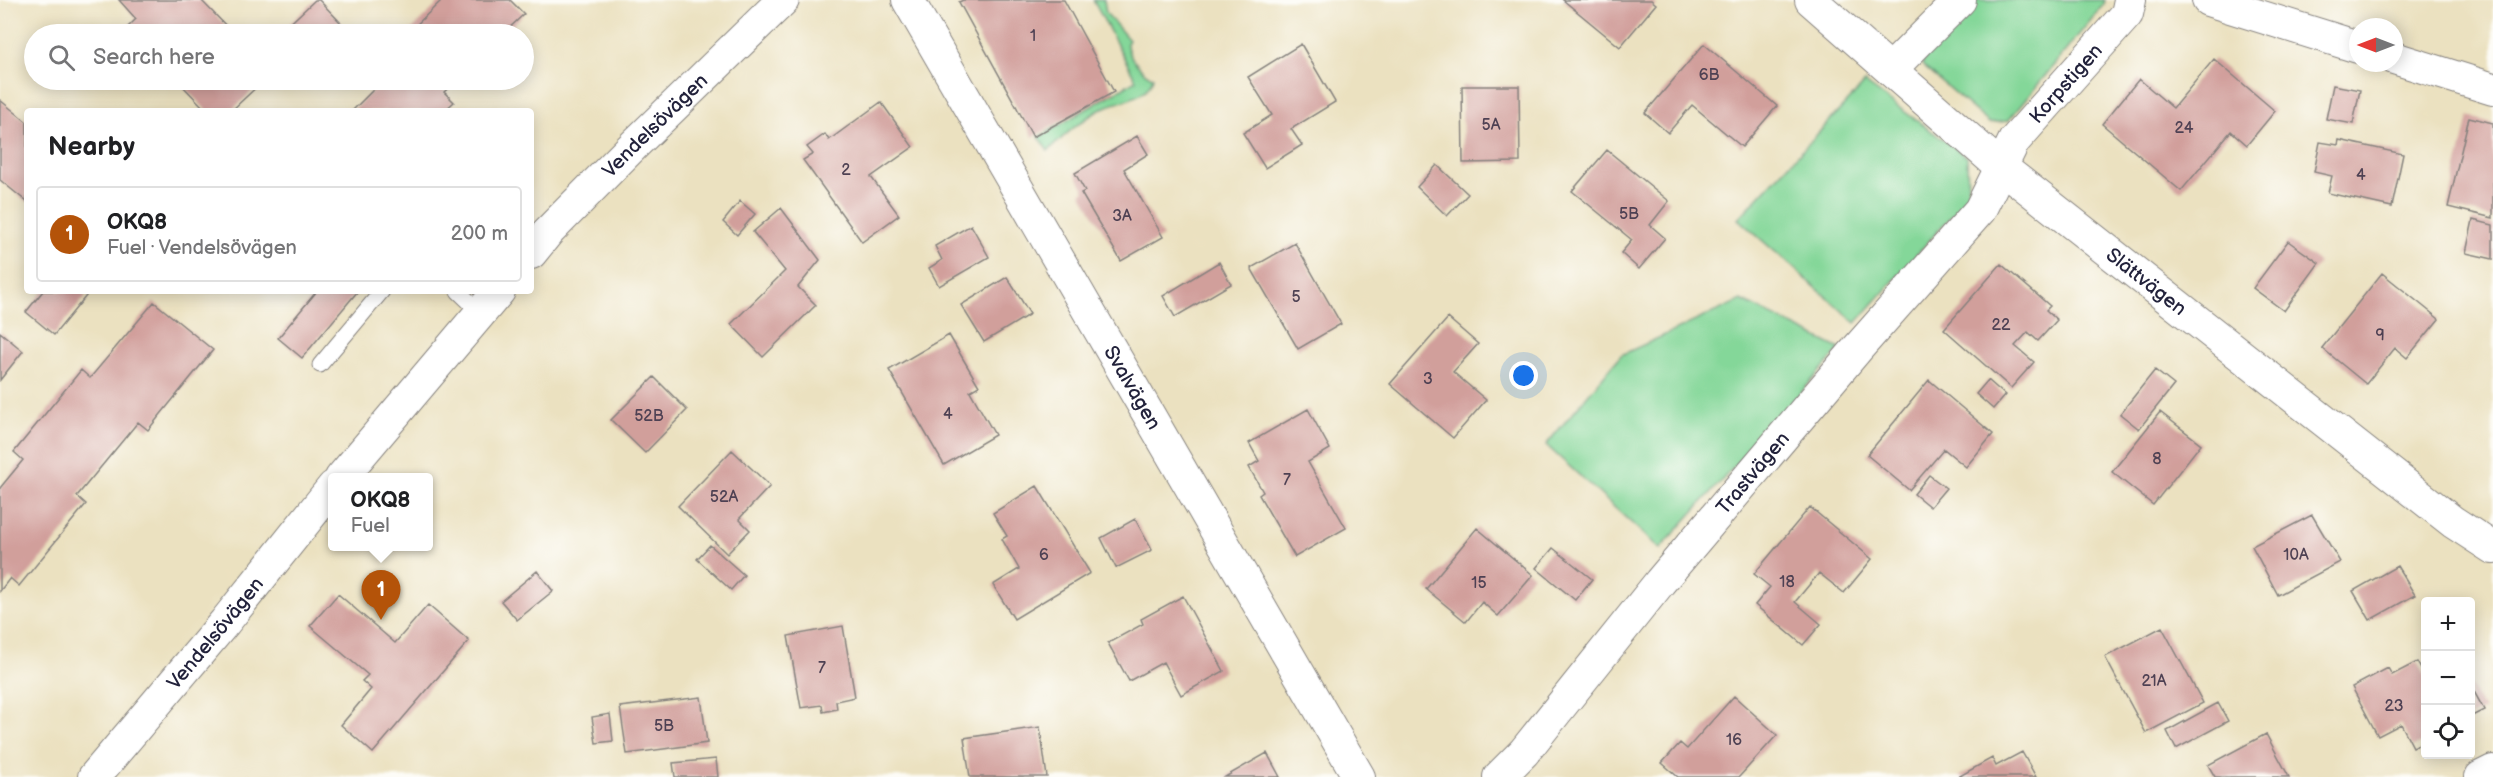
<!DOCTYPE html>
<meta charset="utf-8">
<style>
:root{--surface:#fff;--page:#f2f2f2;--text:#202124;--muted:#757577;--line:#e0e0e0;--accent:#b45309}
body{margin:0;font-family:"Balsamiq Sans",sans-serif;background:var(--page);color:var(--text)}
.controls{position:absolute;right:18px;bottom:18px;display:grid;overflow:hidden;border-radius:6px;box-shadow:0 3px 15px #0003}
.controls button{width:54px;height:54px;display:grid;place-items:center;padding:0;border:0;border-bottom:2px solid var(--line);background:var(--surface);color:var(--text);font:30px sans-serif}
.compass{position:absolute;left:2349px;top:18px;width:54px;height:54px;border-radius:50%;background:var(--surface);box-shadow:0 3px 15px #0003;rotate:270deg}
.you{position:absolute;left:1524px;top:376px;width:21px;height:21px;margin:-15px;border:4px solid #fff;border-radius:50%;background:#1a73e8;box-shadow:0 0 0 9px #1a73e833}
.badge{display:grid;place-items:center;width:39px;height:39px;border-radius:50%;background:var(--accent);color:#fff;font-size:20px;font-weight:700}
.pin{position:absolute;translate:-50% -50px;filter:drop-shadow(0 2px 3px #0008)}
.pin::after{content:'';position:absolute;top:32px;width:21px;height:18px;background:inherit;clip-path:polygon(0 0,100% 0,50% 100%)}
.popup{position:absolute;left:328px;top:473px;width:105px;height:78px;box-sizing:border-box;display:grid;place-content:center;border-radius:6px;background:var(--surface);filter:drop-shadow(0 2px 4px #0005);font-size:20px;white-space:nowrap;color:var(--muted)}
.popup b{font-size:22px;color:var(--text)}
.popup::after{content:'';position:absolute;left:50%;top:100%;margin-left:-12px;border:12px solid transparent;border-top-color:var(--surface)}
.list{margin:0;padding:0;list-style:none}
h2{display:flex;justify-content:space-between;align-items:center;height:78px;margin:0;padding:0 24px;font-size:26px}
h2 small{font-size:20px;font-weight:400;color:var(--muted)}
.list li{display:grid;grid-template-columns:39px 1fr auto;gap:18px;align-items:center;box-sizing:border-box;height:96px;margin:0 12px 12px;padding:0 12px;border:2px solid var(--line);border-radius:6px}
.list b{display:block;font-size:22px;white-space:nowrap}
.list p{margin:0;font-size:20px;white-space:nowrap;color:var(--muted)}
.list em{font-size:20px;font-style:normal;color:var(--muted)}
.icon{flex:none;width:33px;height:33px;fill:none;stroke:currentColor;stroke-width:2;stroke-linecap:round;stroke-linejoin:round}
.map{position:relative;flex:none;width:2493px;height:777px;overflow:hidden}
.search{position:absolute;background:var(--surface);box-shadow:0 3px 15px #0003;left:24px;top:24px;width:510px;height:66px;display:flex;align-items:center;gap:15px;box-sizing:border-box;padding:0 21px;border-radius:33px;color:var(--muted);font-size:22px}
.panel{position:absolute;background:var(--surface);box-shadow:0 3px 15px #0003;left:24px;top:108px;width:510px;height:186px;border-radius:6px}
.map>svg:first-child{display:block}
.green{fill:#84d799;stroke:#537c6a;stroke-width:1.5}
.building{fill:#d19f9b}
.lines{fill:none;stroke-linecap:round;stroke-linejoin:round}
.lane-casing{stroke:#86827e;stroke-width:17}
.street-casing{stroke:#86827e;stroke-width:34}
.lane{stroke:#fff;stroke-width:15}
.street{stroke:#fff;stroke-width:32}
.labels{text-anchor:middle;stroke-width:5;stroke-linejoin:round;paint-order:stroke}
.number-label{font-size:16px;fill:#4e4153}
.street-label{font-size:20px;fill:#22223b;stroke:#fdfcf7}
</style>
<div class="map">
<svg width="2493" height="777" viewBox="0 0 2493 777">
<rect width="100%" height="100%" fill="#fdfcf7"/>
<filter id="ink" filterUnits="userSpaceOnUse"><feTurbulence type="fractalNoise" baseFrequency=".0167" numOctaves="2"/><feDisplacementMap in="SourceGraphic" scale="12" xChannelSelector="R" yChannelSelector="G"/><feConvolveMatrix kernelMatrix="1 2 1 2 8 2 1 2 1" color-interpolation-filters="sRGB"/></filter>
<filter id="wash" filterUnits="userSpaceOnUse"><feTurbulence type="fractalNoise" baseFrequency=".008" numOctaves="4" result="noise"/><feDisplacementMap in="SourceGraphic" scale="24" xChannelSelector="R" yChannelSelector="G"/><feGaussianBlur stdDeviation="1.35" result="paint"/><feColorMatrix in="noise" values="0 0 0 0 0 0 0 0 0 0 0 0 0 0 0 0 0 1.4 0 .05"/><feComposite in="paint" operator="in"/></filter>
<g filter="url(#wash)">
<rect width="100%" height="100%" fill="#ebe1c0"/>
<path class="green" d="M 1093,0 L 1104,0 L 1106,13 L 1129,40 L 1127,43 C 1126,54 1143,74 1153,77 C 1149,97 1124,100 1108,106 C 1084,117 1067,133 1048,151 L 1039,137 L 1136,80 Z
M 1975,0 L 2105,0 L 2104,4 L 2008,121 L 1989,123 L 1922,65 L 1934,38 Z
M 1865,83 L 1967,157 L 1968,197 L 1856,323 L 1738,219 Z
M 1741,300 L 1840,349 L 1660,549 L 1546,445 L 1621,355 Z"/>
<g id="blocks">
<path class="building" d="M 119,0 L 201,0 L 234,34 L 134,34 L 128,27 L 136,19 Z
M 315,0 L 319,0 L 341,23 L 329,34 L 279,34 Z
M 442,0 L 510,0 L 524,14 L 503,34 L 407,34 Z
M 963,0 L 1064,0 L 1114,92 L 1033,137 L 959,2 Z
M 1563,0 L 1651,0 L 1656,4 L 1620,47 Z
M 1301,44 L 1335,102 L 1291,129 L 1302,145 L 1265,168 L 1243,133 L 1272,115 L 1248,77 Z
M 1704,44 L 1777,106 L 1742,147 L 1692,105 L 1668,133 L 1645,113 Z
M 2214,59 L 2275,111 L 2247,145 L 2231,131 L 2181,191 L 2102,124 L 2139,79 L 2173,108 Z
M 177,80 L 264,80 L 231,111 L 207,111 Z
M 383,80 L 457,80 L 444,92 L 454,102 L 444,111 L 352,111 Z
M 2333,85 L 2360,90 L 2353,124 L 2326,119 Z
M 1462,86 L 1519,86 L 1520,162 L 1463,163 Z
M 0,100 L 27,122 L 27,202 L 0,180 Z
M 881,102 L 913,147 L 871,177 L 899,215 L 862,242 L 803,160 L 813,154 L 807,147 L 825,134 L 829,140 Z
M 2469,117 L 2493,123 L 2493,218 L 2448,207 Z
M 1137,136 L 1148,154 L 1124,169 L 1163,237 L 1121,261 L 1081,193 L 1085,191 L 1075,173 Z
M 2339,140 L 2403,154 L 2392,207 L 2328,193 L 2332,176 L 2314,172 L 2320,142 L 2338,145 Z
M 1607,150 L 1669,201 L 1650,225 L 1665,238 L 1639,269 L 1621,253 L 1632,240 L 1572,191 Z
M 1437,165 L 1468,194 L 1447,216 L 1417,187 Z
M 740,201 L 755,214 L 737,235 L 723,222 Z
M 781,208 L 820,260 L 798,287 L 816,305 L 763,357 L 731,324 L 785,271 L 753,232 Z
M 2473,220 L 2493,225 L 2493,259 L 2466,253 Z
M 971,225 L 989,257 L 939,286 L 929,268 L 942,260 L 935,246 Z
M 2288,241 L 2319,263 L 2284,311 L 2253,288 Z
M 1295,243 L 1341,324 L 1298,349 L 1251,268 Z
M 1219,262 L 1231,284 L 1175,317 L 1163,296 Z
M 2001,264 L 2050,306 L 2046,310 L 2057,320 L 2038,341 L 2028,332 L 2015,346 L 2034,362 L 2011,388 L 1944,329 Z
M 2382,273 L 2439,319 L 2407,358 L 2395,348 L 2366,384 L 2322,348 Z
M 1007,277 L 1030,314 L 984,342 L 961,305 Z
M 43,291 L 80,291 L 86,296 L 54,335 L 26,312 Z
M 317,291 L 358,291 L 302,358 L 278,338 Z
M 154,302 L 213,350 L 148,430 L 138,422 L 77,496 L 86,504 L 19,586 L 10,578 L 0,591 L 0,488 L 23,460 L 14,452 L 81,370 L 90,378 Z
M 1448,318 L 1478,344 L 1453,372 L 1486,400 L 1453,438 L 1390,384 Z
M 0,332 L 23,351 L 0,380 Z
M 949,335 L 979,386 L 970,391 L 995,435 L 944,465 L 889,370 Z
M 2155,370 L 2174,385 L 2139,429 L 2120,414 Z
M 654,377 L 687,410 L 645,453 L 611,420 Z
M 1929,380 L 1993,434 L 1966,467 L 1944,449 L 1909,490 L 1867,455 Z
M 1988,380 L 2005,395 L 1993,409 L 1976,394 Z
M 1308,409 L 1330,449 L 1308,462 L 1346,528 L 1295,557 L 1259,495 L 1263,492 L 1249,467 L 1259,461 L 1249,443 Z
M 2160,412 L 2201,444 L 2153,505 L 2112,472 Z
M 732,450 L 770,486 L 739,519 L 750,530 L 727,554 L 678,506 Z
M 1929,475 L 1946,488 L 1930,507 L 1914,494 Z
M 1037,486 L 1090,573 L 1014,619 L 993,585 L 1019,569 L 1002,539 L 1007,536 L 993,513 Z
M 1810,507 L 1872,559 L 1844,593 L 1819,573 L 1795,602 L 1821,624 L 1803,645 L 1755,605 L 1770,587 L 1754,574 Z
M 2312,515 L 2340,562 L 2278,595 L 2252,546 Z
M 1135,519 L 1152,550 L 1116,568 L 1101,538 Z
M 1477,528 L 1533,575 L 1498,616 L 1482,602 L 1466,622 L 1426,589 Z
M 710,545 L 744,575 L 731,590 L 697,559 Z
M 1553,548 L 1592,579 L 1575,600 L 1536,568 Z
M 2397,566 L 2415,595 L 2370,620 L 2353,591 Z
M 537,571 L 553,591 L 517,620 L 501,601 Z
M 338,594 L 395,643 L 428,605 L 469,641 L 373,753 L 341,725 L 371,689 L 362,681 L 368,675 L 310,626 Z
M 1183,596 L 1224,671 L 1181,695 L 1163,662 L 1129,681 L 1108,643 L 1143,624 L 1141,619 Z
M 843,626 L 855,697 L 836,701 L 837,709 L 823,712 L 822,705 L 801,708 L 788,636 Z
M 2162,627 L 2203,703 L 2146,733 L 2105,657 Z
M 2417,662 L 2426,678 L 2426,741 L 2413,747 L 2401,724 L 2378,736 L 2352,687 L 2388,668 L 2392,675 Z
M 2470,684 L 2484,710 L 2470,717 Z
M 1734,696 L 1777,735 L 1739,777 L 1678,777 L 1662,763 L 1680,743 L 1687,749 Z
M 701,697 L 707,743 L 627,754 L 620,707 Z
M 2218,703 L 2228,721 L 2176,749 L 2167,731 Z
M 610,714 L 613,741 L 596,743 L 592,717 Z
M 1040,727 L 1047,777 L 970,777 L 964,738 Z
M 2266,734 L 2289,777 L 2215,777 L 2208,765 Z
M 2022,752 L 2036,777 L 1958,777 L 1992,758 L 1996,766 Z
M 1267,753 L 1280,777 L 1225,777 Z
M 716,759 L 718,777 L 675,777 L 673,763 Z"/>
</g>
</g>
<g filter="url(#ink)">
<use href="#blocks" fill-opacity="0" stroke="#86827e" stroke-width="1.5"/>
<g class="lines">
<defs>
<path id="lane" d="M 458,291 L 481,313
M 320,365 L 382,291"/>
<g id="street">
<path id="s1" d="M 908,0 L 1359,777"/>
<path id="s2" d="M 1811,0 L 2001,167 L 2453,522 L 2493,548"/>
<path d="M 2208,0 L 2358,47"/>
<path d="M 2394,58 L 2493,89"/>
<path d="M 1891,69 L 1960,0"/>
<path id="s3" d="M 531,253 L 548,232 L 635,144 L 783,0"/>
<path d="M 341,478 L 499,291"/>
<path id="s4" d="M 94,777 L 225,622 L 333,487"/>
<path id="s5" d="M 1499,777 L 1524,752 L 1660,582 L 1858,348 L 1980,210 L 2014,141 L 2127,14 L 2130,0"/>
<path d="M 2481,777 L 2493,771"/>
</g>
</defs>
<use href="#lane" class="lane-casing"/>
<use href="#street" class="street-casing"/>
<use href="#lane" class="lane"/>
<use href="#street" class="street"/>
</g>
</g>
<g class="labels">
<g class="number-label">
<text x="1033" y="41">1</text>
<text x="1709" y="80">6B</text>
<text x="1491" y="130">5A</text>
<text x="2184" y="133">24</text>
<text x="846" y="175">2</text>
<text x="2361" y="180">4</text>
<text x="1629" y="219">5B</text>
<text x="1122" y="221">3A</text>
<text x="1296" y="302">5</text>
<text x="2001" y="330">22</text>
<text x="2380" y="340">9</text>
<text x="1428" y="384">3</text>
<text x="948" y="419">4</text>
<text x="649" y="421">52B</text>
<text x="2157" y="464">8</text>
<text x="1287" y="485">7</text>
<text x="724" y="502">52A</text>
<text x="1044" y="560">6</text>
<text x="2296" y="560">10A</text>
<text x="1787" y="587">18</text>
<text x="1479" y="588">15</text>
<text x="822" y="673">7</text>
<text x="2154" y="686">21A</text>
<text x="2394" y="711">23</text>
<text x="664" y="731">5B</text>
<text x="1734" y="745">16</text>
</g>
<g class="street-label">
<text dy="7" stroke="none"><textPath href="#s5" startOffset="898">Korpstigen</textPath></text>
<text dy="7" stroke="none"><textPath href="#s3" startOffset="178">Vendelsövägen</textPath></text>
<text dy="7" stroke="none"><textPath href="#s2" startOffset="438">Slättvägen</textPath></text>
<text dy="7" stroke="none"><textPath href="#s1" startOffset="448">Svalvägen</textPath></text>
<text dy="7" stroke="none"><textPath href="#s5" startOffset="396">Trastvägen</textPath></text>
<text dy="7" stroke="none"><textPath href="#s4" startOffset="188">Vendelsövägen</textPath></text>
</g>
</g>
</svg>
<div class="controls">
<button>+</button>
<button>−</button>
<button><svg class="icon" aria-label="locate" viewBox="0 0 24 24"><circle cx="12" cy="12" r="6"/><path d="M12 2v4M12 18v4M2 12h4M18 12h4"/></svg></button>
</div>
<svg class="compass" viewBox="-18 -18 36 36"><path d="M0-13l5 13h-10z" fill="#e53935"/><path d="M0 13l5-13h-10z" fill="#757577"/></svg>
<div class="you"></div>
<div class="pin badge" style="left:381px;top:620px">1</div>
<div class="popup"><b>OKQ8</b>Fuel</div>
<div class="search"><svg class="icon" aria-label="search" viewBox="0 0 24 24"><circle cx="10" cy="10" r="6"/><path d="M15 15l6 6"/></svg>Search here</div>
<section class="panel">
<h2>Nearby<small></small></h2>
<ul class="list">
<li><span class="badge">1</span><div><b>OKQ8</b><p>Fuel · Vendelsövägen</p></div><em>200 m</em></li>
</ul>
</section>
</div>
